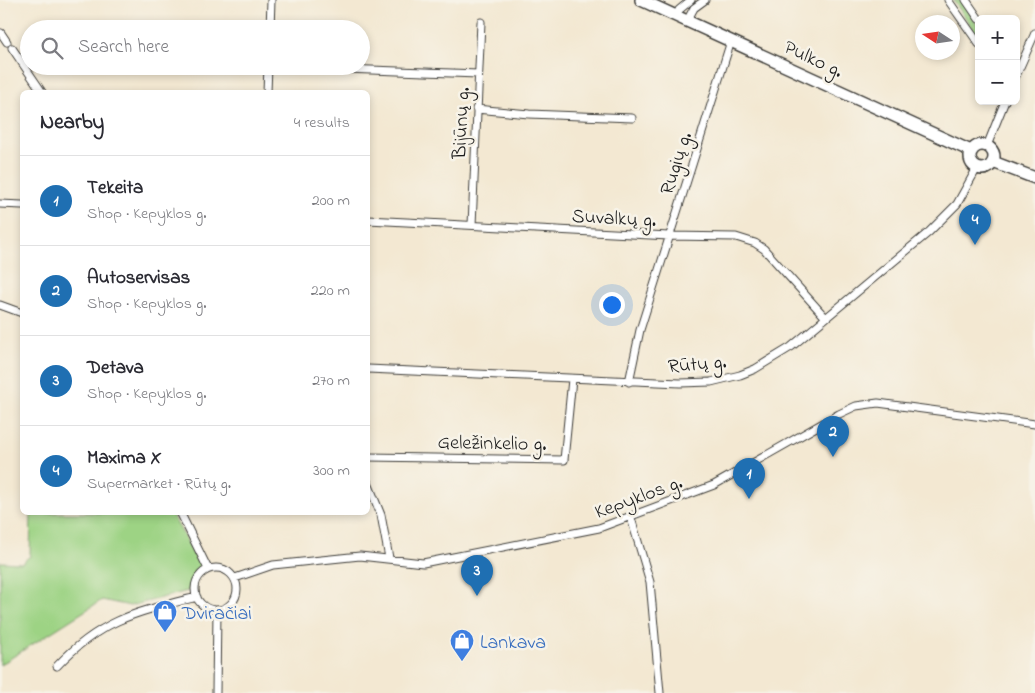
<!DOCTYPE html>
<meta charset="utf-8">
<style>
:root{--surface:#fff;--page:#f7f7f7;--text:#2b2b33;--muted:#7c7c81;--line:#e1e1e2;--accent:#1f6fb2}
body{margin:0;font-family:"Indie Flower",sans-serif;background:var(--page);color:var(--text)}
.controls{position:absolute;right:15px;top:15px;display:grid;overflow:hidden;border-radius:8px;box-shadow:0 2px 8px #0003}
.controls button{width:45px;height:45px;display:grid;place-items:center;padding:0;border:0;border-bottom:1px solid var(--line);background:var(--surface);color:var(--text);font:25px sans-serif}
.compass{position:absolute;left:915px;top:15px;width:45px;height:45px;border-radius:50%;background:var(--surface);box-shadow:0 2px 8px #0003;rotate:282deg}
.you{position:absolute;left:611px;top:304px;width:18px;height:18px;margin:-12px;border:4px solid #fff;border-radius:50%;background:#1a73e8;box-shadow:0 0 0 8px #1a73e833}
.badge{display:grid;place-items:center;width:32px;height:32px;border-radius:50%;background:var(--accent);color:#fff;font-size:16px;font-weight:700}
.pin{position:absolute;translate:-50% -41px;filter:drop-shadow(0 1px 2px #0008)}
.pin::after{content:'';position:absolute;top:26px;width:18px;height:15px;background:inherit;clip-path:polygon(0 0,100% 0,50% 100%)}
.list{margin:0;padding:0;list-style:none}
h2{display:flex;justify-content:space-between;align-items:center;height:65px;margin:0;padding:0 20px;font-size:21px}
h2 small{font-size:16px;font-weight:400;color:var(--muted)}
.list li{display:grid;grid-template-columns:32px 1fr auto;gap:15px;align-items:center;box-sizing:border-box;height:90px;padding:0 20px;border-top:1px solid var(--line)}
.list b{display:block;font-size:19px;white-space:nowrap}
.list p{margin:0;font-size:16px;white-space:nowrap;color:var(--muted)}
.list em{font-size:16px;font-style:normal;color:var(--muted)}
.icon{flex:none;width:28px;height:28px;fill:none;stroke:currentColor;stroke-width:2;stroke-linecap:round;stroke-linejoin:round}
.map{position:relative;flex:none;width:1035px;height:693px;overflow:hidden}
.search{position:absolute;background:var(--surface);box-shadow:0 2px 8px #0003;left:20px;top:20px;width:350px;height:55px;display:flex;align-items:center;gap:12px;box-sizing:border-box;padding:0 18px;border-radius:28px;color:var(--muted);font-size:19px}
.panel{position:absolute;background:var(--surface);box-shadow:0 2px 8px #0003;left:20px;top:90px;width:350px;height:425px;border-radius:8px}
.map>svg:first-child{display:block}
.green{fill:#9dd384;stroke:#5c7850}
.lines{fill:none;stroke-linecap:round;stroke-linejoin:round}
.minor-casing{stroke:#3c3b37;stroke-width:9}
.primary-casing{stroke:#3c3b37;stroke-width:14}
.minor{stroke:#fff;stroke-width:7}
.primary{stroke:#fff;stroke-width:11}
.labels{text-anchor:middle;stroke-width:5;stroke-linejoin:round;paint-order:stroke}
.street-label{font-size:20px;fill:#1c1c1c;stroke:#f7f3e8}
.shop-label{font-size:20px;fill:#366cbe;stroke:#f7f3e8;text-anchor:start}
</style>
<div class="map">
<svg width="1035" height="693" viewBox="0 0 1035 693">
<rect width="100%" height="100%" fill="#f7f3e8"/>
<filter id="ink" filterUnits="userSpaceOnUse"><feTurbulence type="fractalNoise" baseFrequency=".02" numOctaves="2"/><feDisplacementMap in="SourceGraphic" scale="10" xChannelSelector="R" yChannelSelector="G"/><feConvolveMatrix kernelMatrix="1 2 1 2 8 2 1 2 1" color-interpolation-filters="sRGB"/></filter>
<filter id="wash" filterUnits="userSpaceOnUse"><feTurbulence type="fractalNoise" baseFrequency=".0096" numOctaves="4" result="noise"/><feDisplacementMap in="SourceGraphic" scale="20" xChannelSelector="R" yChannelSelector="G"/><feGaussianBlur stdDeviation="1.12" result="paint"/><feColorMatrix in="noise" values="0 0 0 0 0 0 0 0 0 0 0 0 0 0 0 0 0 1.4 0 .05"/><feComposite in="paint" operator="in"/></filter>
<g filter="url(#wash)">
<rect width="100%" height="100%" fill="#f3e8d2"/>
<path class="green" d="M 953,0 L 961,0 L 979,27 L 979,37 Z
M 31,513 L 171,513 L 200,564 L 188,591 L 130,606 L 102,600 L 0,665 L 0,562 L 22,563 L 30,556 Z"/>
</g>
<g filter="url(#ink)">
<g class="lines">
<defs>
<path id="minor" d="M 948,0 L 979,44
M 966,0 L 979,19
M 676,16 L 679,10 L 691,0
M 687,21 L 694,8 L 705,0
M 270,29 L 271,0
M 1,33 L 7,42
M 12,48 L 42,92
M 264,66 L 478,74
M 1016,76 L 1035,33
M 267,92 L 268,66
M 476,109 L 529,114 L 632,118
M 987,146 L 1005,101
M 0,204 L 22,205
M 368,220 L 669,236 L 736,237 L 755,243 L 764,249 L 826,318
M 472,225 L 481,22
M 0,305 L 22,313
M 368,369 L 680,383 L 711,382 L 740,375 L 755,369 L 791,347 L 929,232 L 957,204 L 977,168
M 629,382 L 640,330 L 731,41
M 368,457 L 564,460 L 572,379
M 368,483 L 381,515 L 389,558
M 180,512 L 208,569
M 631,518 L 650,582 L 660,693
M195 589a21 21 0 1 1 42 0a21 21 0 1 1-42 0Z
M 235,578 L 273,565 L 360,556 L 423,563 L 599,528 L 714,485 L 839,414 L 856,406 L 878,403 L 1035,424
M 57,666 C 101,619 137,612 197,597
M 216,693 L 217,610"/>
<path id="primary" d="M 641,0 L 971,151
M970 157a12 12 0 1 1 24 0a12 12 0 1 1-24 0Z
M 993,162 L 1035,178"/>
</defs>
<use href="#minor" class="minor-casing"/>
<use href="#primary" class="primary-casing"/>
<use href="#minor" class="minor"/>
<use href="#primary" class="primary"/>
</g>
</g>
<defs>
<symbol id="shop-pin" viewBox="-11 -11 22 30"><path d="M0 17L-7.5 6A9.5 9.5 0 1 1 7.5 6Z" fill="#3f7fe0" stroke="#f7f3e8"/><path d="M-5-2.5h2.3a2.7 3.5 0 0 1 5.4 0H5L5.5 6h-11ZM-1.5-2.5h3a1.5 2.3 0 0 0-3 0Z" fill="#fff"/></symbol>
</defs>
<g fill-rule="evenodd">
<use href="#shop-pin" x="151" y="598" width="28" height="38"/>
<use href="#shop-pin" x="448" y="627" width="28" height="38"/>
</g>
<g class="labels">
<g class="street-label">
<text transform="translate(814 58) rotate(25)" y="7">Pulko g.</text>
<text transform="translate(460 123) rotate(-87)" y="7">Bijūnų g.</text>
<text transform="translate(675 163) rotate(-72)" y="7">Rugių g.</text>
<text transform="translate(614 217) rotate(3)" y="7">Suvalkų g.</text>
<text transform="translate(697 363) rotate(-5)" y="7">Rūtų g.</text>
<text transform="translate(492 442) rotate(1)" y="7">Geležinkelio g.</text>
<text transform="translate(638 496) rotate(-20)" y="7">Kepyklos g.</text>
</g>
<g class="shop-label">
<text x="182" y="619">Dviračiai</text>
<text x="480" y="648">Lankava</text>
</g>
</g>
</svg>
<div class="controls">
<button>+</button>
<button>−</button>
</div>
<svg class="compass" viewBox="-18 -18 36 36"><path d="M0-13l5 13h-10z" fill="#e53935"/><path d="M0 13l5-13h-10z" fill="#7c7c81"/></svg>
<div class="you"></div>
<div class="pin badge" style="left:749px;top:499px">1</div>
<div class="pin badge" style="left:833px;top:457px">2</div>
<div class="pin badge" style="left:477px;top:596px">3</div>
<div class="pin badge" style="left:975px;top:245px">4</div>
<div class="search"><svg class="icon" aria-label="search" viewBox="0 0 24 24"><circle cx="10" cy="10" r="6"/><path d="M15 15l6 6"/></svg>Search here</div>
<section class="panel">
<h2>Nearby<small>4 results</small></h2>
<ul class="list">
<li><span class="badge">1</span><div><b>Tekeita</b><p>Shop · Kepyklos g.</p></div><em>200 m</em></li>
<li><span class="badge">2</span><div><b>Autoservisas</b><p>Shop · Kepyklos g.</p></div><em>220 m</em></li>
<li><span class="badge">3</span><div><b>Detava</b><p>Shop · Kepyklos g.</p></div><em>270 m</em></li>
<li><span class="badge">4</span><div><b>Maxima X</b><p>Supermarket · Rūtų g.</p></div><em>300 m</em></li>
</ul>
</section>
</div>
